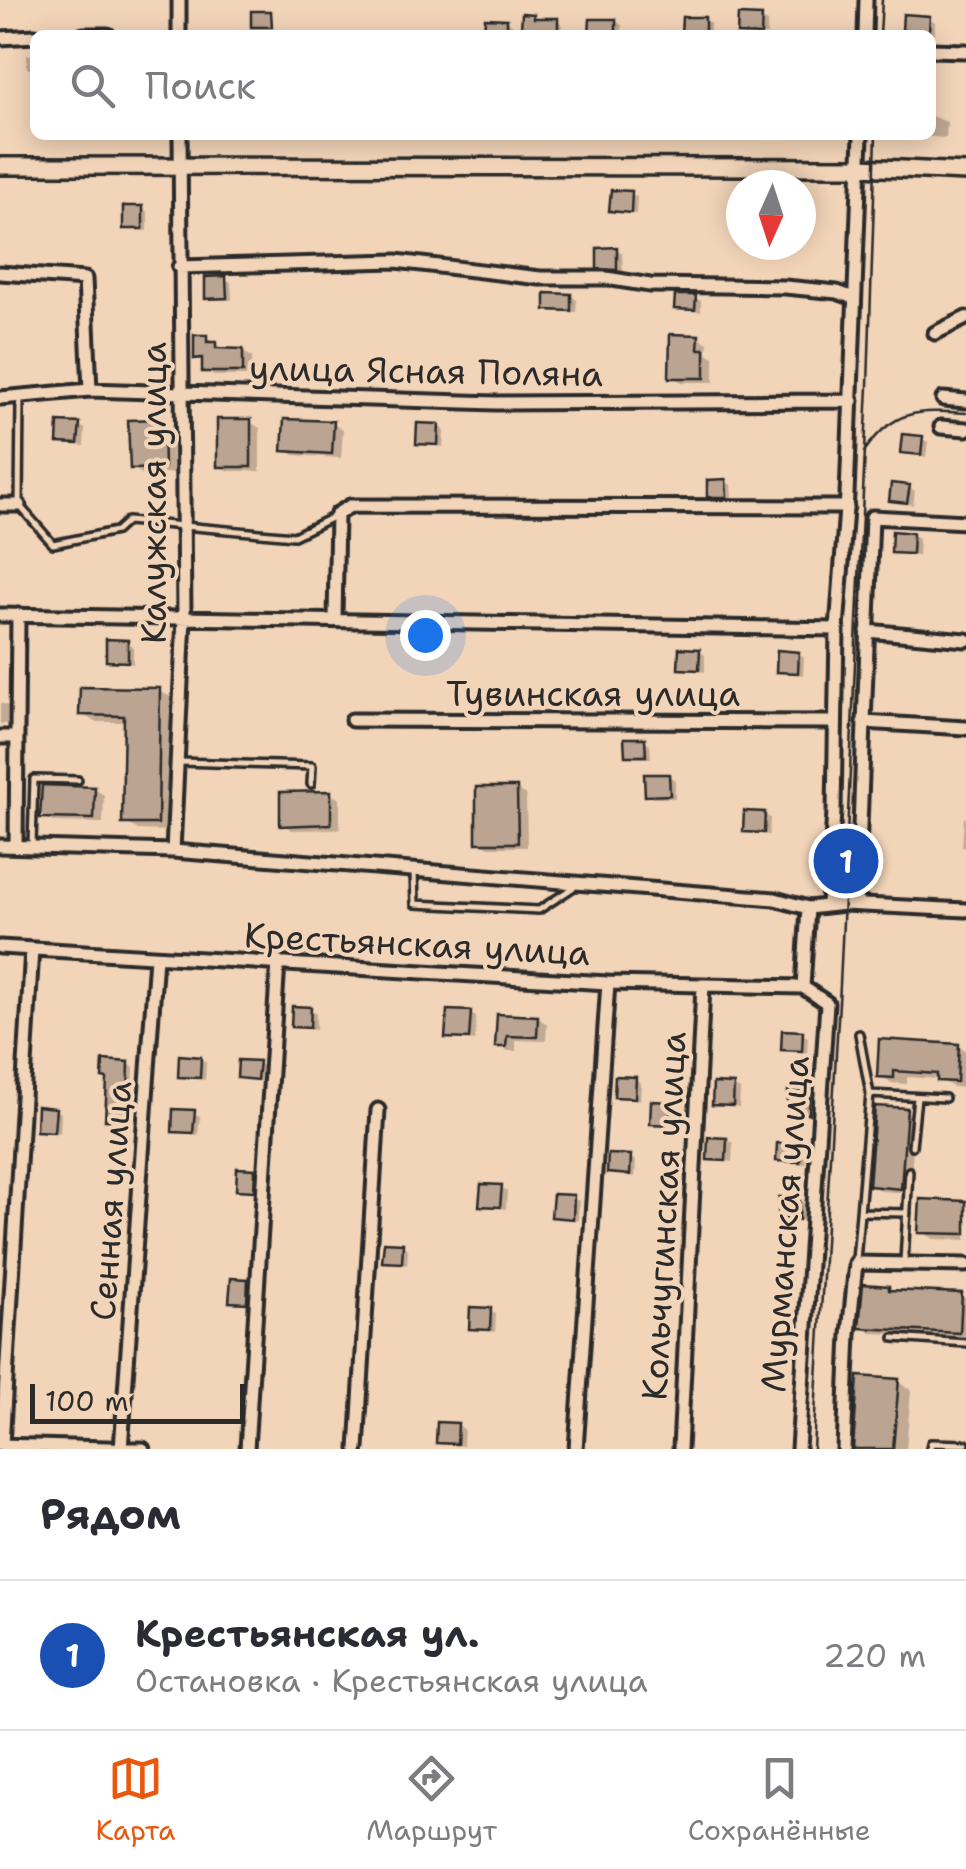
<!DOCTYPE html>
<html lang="ru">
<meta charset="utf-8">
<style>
:root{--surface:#fff;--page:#f2f2f3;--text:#2b2b33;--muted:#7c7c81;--line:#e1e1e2;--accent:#ea580c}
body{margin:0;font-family:"Shantell Sans",sans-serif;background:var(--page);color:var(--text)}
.compass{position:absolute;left:726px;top:170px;width:90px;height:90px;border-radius:50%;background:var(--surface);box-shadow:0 5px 25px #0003;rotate:183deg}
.scale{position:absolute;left:30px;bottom:25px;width:215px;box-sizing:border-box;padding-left:10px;border:5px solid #2b2b2b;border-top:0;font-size:28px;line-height:35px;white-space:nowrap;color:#2b2b2b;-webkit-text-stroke:8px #f2d4b8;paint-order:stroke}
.you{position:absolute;left:425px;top:635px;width:35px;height:35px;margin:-25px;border:8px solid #fff;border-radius:50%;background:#1a73e8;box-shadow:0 0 0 15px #1a73e833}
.badge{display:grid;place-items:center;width:65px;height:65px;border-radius:50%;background:var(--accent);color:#fff;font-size:32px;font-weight:700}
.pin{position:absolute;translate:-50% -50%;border:5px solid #fff;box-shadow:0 2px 10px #0006}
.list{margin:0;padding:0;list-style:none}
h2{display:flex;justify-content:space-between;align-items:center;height:130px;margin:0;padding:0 40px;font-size:42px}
h2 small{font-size:32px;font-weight:400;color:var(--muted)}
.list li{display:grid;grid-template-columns:65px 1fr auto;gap:30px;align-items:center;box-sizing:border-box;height:150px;padding:0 40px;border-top:2px solid var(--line)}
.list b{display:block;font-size:38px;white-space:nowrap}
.list p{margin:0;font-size:32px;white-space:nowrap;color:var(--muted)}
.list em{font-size:32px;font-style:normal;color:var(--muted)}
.icon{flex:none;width:55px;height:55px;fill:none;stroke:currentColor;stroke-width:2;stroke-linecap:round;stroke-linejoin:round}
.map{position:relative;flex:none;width:966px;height:1449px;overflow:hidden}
.search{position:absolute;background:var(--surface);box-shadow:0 5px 25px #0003;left:30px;right:30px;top:30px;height:110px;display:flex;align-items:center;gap:25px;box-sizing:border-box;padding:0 35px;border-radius:15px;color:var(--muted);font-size:38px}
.sheet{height:280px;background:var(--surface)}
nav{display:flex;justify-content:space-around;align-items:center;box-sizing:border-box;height:140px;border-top:2px solid var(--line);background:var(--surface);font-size:28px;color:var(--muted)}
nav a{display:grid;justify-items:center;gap:5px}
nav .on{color:var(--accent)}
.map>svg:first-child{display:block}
.shadow{fill:#0003}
.building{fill:#bba491;stroke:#2b2b2b;stroke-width:2.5}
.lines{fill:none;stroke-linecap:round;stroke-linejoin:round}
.service-casing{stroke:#2b2b2b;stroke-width:12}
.minor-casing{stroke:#2b2b2b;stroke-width:19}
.secondary-casing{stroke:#2b2b2b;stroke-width:22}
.service{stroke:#f2d4b8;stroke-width:5}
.minor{stroke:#f2d4b8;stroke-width:11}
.secondary{stroke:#f2d4b8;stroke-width:15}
.tram{stroke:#2b2b2b;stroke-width:2.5}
.labels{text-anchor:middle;stroke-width:8;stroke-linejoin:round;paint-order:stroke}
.street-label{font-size:35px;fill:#2b2b2b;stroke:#f2d4b8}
</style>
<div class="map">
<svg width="966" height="1449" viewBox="0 0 966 1449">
<rect width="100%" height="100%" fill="#f2d4b8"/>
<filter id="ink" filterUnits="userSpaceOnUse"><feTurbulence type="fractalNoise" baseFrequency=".01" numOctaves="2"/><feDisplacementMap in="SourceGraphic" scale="20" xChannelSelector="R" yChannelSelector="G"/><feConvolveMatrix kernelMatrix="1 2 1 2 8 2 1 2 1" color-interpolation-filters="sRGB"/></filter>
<g filter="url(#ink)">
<path class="shadow" d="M 533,16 L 562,23 L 562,35 L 523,27 Z
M 761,18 L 767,22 L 767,35 L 740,33 Z
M 684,19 L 704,20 L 710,23 L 710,35 L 684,35 Z
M 930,19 L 935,22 L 935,34 L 905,29 Z
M 507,21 L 513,25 L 513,35 L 488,35 Z
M 616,21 L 622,25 L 622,35 L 592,33 Z
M 27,55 L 35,55 L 35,71 L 27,68 Z
M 931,116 L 947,122 L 946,138 L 906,135 L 931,135 Z
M 631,194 L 637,197 L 636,214 L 612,210 Z
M 142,208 L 148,212 L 148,231 L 125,228 Z
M 616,249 L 622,253 L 623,272 L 600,267 Z
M 225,279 L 231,282 L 232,300 L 214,300 L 208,297 Z
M 571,296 L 577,300 L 576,312 L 553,312 L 547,308 Z
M 695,298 L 701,301 L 701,312 L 676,307 Z
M 698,337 L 708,343 L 707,353 L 714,357 L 714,382 L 682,382 L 672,377 Z
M 207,338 L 225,350 L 242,351 L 252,357 L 252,376 L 214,376 L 204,370 L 204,362 L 197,357 Z
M 162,422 L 172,427 L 173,473 L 142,474 L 132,468 Z
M 250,422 L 260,428 L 260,471 L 229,471 L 219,466 Z
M 333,424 L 343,429 L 341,458 L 294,455 L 285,450 Z
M 79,425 L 85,429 L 84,446 L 60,442 Z
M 438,426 L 444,430 L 443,447 L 419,443 Z
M 922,439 L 928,442 L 926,457 L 903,452 Z
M 726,482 L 731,485 L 732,499 L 709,496 Z
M 909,488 L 915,491 L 913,505 L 891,499 Z
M 913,535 L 919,538 L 918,556 L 894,551 Z
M 127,642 L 133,646 L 133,664 L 109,660 Z
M 700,651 L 705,655 L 705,672 L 680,668 Z
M 798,654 L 804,657 L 803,675 L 779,670 Z
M 159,691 L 173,698 L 171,831 L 138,830 L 125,822 L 126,722 L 95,722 L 82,714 Z
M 0,703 L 12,707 L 11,724 L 0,724 Z
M 645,741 L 650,744 L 651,758 L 633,758 L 627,755 Z
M 669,776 L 675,780 L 675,798 L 653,798 L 647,795 Z
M 94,789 L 104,795 L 103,823 L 53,822 L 43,816 Z
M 517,790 L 526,795 L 527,847 L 489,847 L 479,842 Z
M 330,794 L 340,799 L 340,829 L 292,830 L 283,824 Z
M 764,814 L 770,818 L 769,835 L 745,831 Z
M 964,817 L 966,818 L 966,848 L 962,846 Z
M 311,1010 L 316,1013 L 316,1030 L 293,1026 Z
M 470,1013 L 476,1017 L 475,1041 L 448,1037 Z
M 499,1016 L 538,1018 L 547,1024 L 546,1041 L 516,1040 L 516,1051 L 508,1051 L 498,1045 Z
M 802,1034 L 808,1037 L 807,1053 L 783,1049 Z
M 958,1046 L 966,1051 L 966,1088 L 953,1087 L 939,1079 L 907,1077 L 907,1084 L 892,1083 L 879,1075 Z
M 200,1059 L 206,1062 L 205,1080 L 181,1075 Z
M 258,1063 L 264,1067 L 263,1082 L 240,1077 Z
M 128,1064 L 134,1067 L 132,1123 L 114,1122 L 108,1118 L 110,1080 Z
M 635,1079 L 641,1083 L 640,1100 L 616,1096 Z
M 734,1087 L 740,1090 L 739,1108 L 714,1103 Z
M 809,1095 L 815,1098 L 814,1116 L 790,1111 Z
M 670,1104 L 676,1108 L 676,1126 L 652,1122 Z
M 55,1110 L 61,1113 L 60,1133 L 38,1129 Z
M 906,1111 L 915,1116 L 910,1193 L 881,1191 L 872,1185 Z
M 194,1113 L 200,1116 L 198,1135 L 174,1130 Z
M 727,1140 L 733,1143 L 732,1162 L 709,1158 Z
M 800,1147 L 806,1151 L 805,1164 L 779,1159 Z
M 630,1158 L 636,1161 L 635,1177 L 609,1172 Z
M 255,1172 L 261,1175 L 259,1193 L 239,1188 Z
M 501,1188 L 507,1191 L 506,1209 L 482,1204 Z
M 573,1198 L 579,1201 L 578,1221 L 554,1216 Z
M 800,1201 L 806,1204 L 805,1221 L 781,1217 Z
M 966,1203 L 966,1240 L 934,1239 L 921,1231 Z
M 403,1246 L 408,1249 L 407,1265 L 385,1261 Z
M 248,1281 L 254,1285 L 252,1305 L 232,1301 Z
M 888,1288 L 896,1292 L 966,1298 L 966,1337 L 871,1333 L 862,1327 Z
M 490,1311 L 496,1314 L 495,1332 L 471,1327 Z
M 898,1382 L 911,1390 L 906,1449 L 854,1449 Z
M 458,1425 L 464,1429 L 463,1446 L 439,1442 Z"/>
<path class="building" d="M 251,11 L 271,11 L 272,27 L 251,27 Z
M 522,13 L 534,14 L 534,18 L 558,18 L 558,34 L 521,29 Z
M 903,14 L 930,16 L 929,32 L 902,30 Z
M 738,15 L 762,16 L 761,35 L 737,34 Z
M 682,17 L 705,17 L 705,35 L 681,34 Z
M 485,18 L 507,19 L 507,35 L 484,35 Z
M 590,19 L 616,19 L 616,34 L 589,34 Z
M 611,190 L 632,191 L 631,213 L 609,211 Z
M 123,206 L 143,206 L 143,229 L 123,229 Z
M 617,247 L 617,270 L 597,269 L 597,248 Z
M 226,276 L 227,298 L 205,299 L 205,277 Z
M 545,293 L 571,294 L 571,311 L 545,310 Z
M 675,295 L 696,295 L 695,310 L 674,309 Z
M 670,334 L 699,335 L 698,349 L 705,349 L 705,378 L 669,378 Z
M 194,335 L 207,335 L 207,342 L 216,342 L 216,348 L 243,349 L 243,372 L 202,372 L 202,358 L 194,359 Z
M 163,419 L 164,468 L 130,469 L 128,420 Z
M 217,419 L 251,419 L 251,467 L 217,467 Z
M 284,419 L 334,421 L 332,454 L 282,451 Z
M 58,422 L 80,423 L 78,444 L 57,443 Z
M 417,423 L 439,424 L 438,445 L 416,444 Z
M 902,434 L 923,436 L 921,455 L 900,453 Z
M 726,479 L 727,497 L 707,497 L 707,480 Z
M 891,483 L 910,485 L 907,503 L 889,501 Z
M 892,531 L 913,533 L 912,554 L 891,553 Z
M 106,639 L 128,640 L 128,662 L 106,661 Z
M 679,648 L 700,649 L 699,670 L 678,669 Z
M 777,650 L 799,652 L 798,673 L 776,672 Z
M 80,687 L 160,688 L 158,824 L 122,824 L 124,716 L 79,715 Z
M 624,738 L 645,738 L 646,756 L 625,756 Z
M 644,774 L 669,774 L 670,795 L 645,796 Z
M 42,785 L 95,787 L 94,819 L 40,818 Z
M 476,787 L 517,787 L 518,843 L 476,843 Z
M 331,791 L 331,824 L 280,826 L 280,792 Z
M 744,811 L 765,812 L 764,833 L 743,832 Z
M 292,1006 L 311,1007 L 310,1028 L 291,1027 Z
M 447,1010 L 471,1011 L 469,1039 L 445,1038 Z
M 497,1014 L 538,1016 L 537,1037 L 507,1036 L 506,1047 L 495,1047 Z
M 782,1030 L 803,1031 L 802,1051 L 781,1050 Z
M 879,1039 L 959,1044 L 957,1082 L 937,1081 L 937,1074 L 894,1071 L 894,1078 L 877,1077 Z
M 179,1055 L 201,1057 L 200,1078 L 178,1077 Z
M 103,1060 L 129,1062 L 127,1121 L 105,1120 L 107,1079 L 102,1078 Z
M 238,1060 L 259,1061 L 257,1080 L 237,1078 Z
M 615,1076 L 636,1077 L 635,1098 L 614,1097 Z
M 713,1083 L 734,1084 L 733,1106 L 712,1105 Z
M 788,1091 L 810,1092 L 809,1114 L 787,1113 Z
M 651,1101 L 671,1102 L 670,1125 L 650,1124 Z
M 37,1106 L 56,1108 L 54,1132 L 36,1131 Z
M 875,1106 L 907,1108 L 901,1189 L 869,1186 Z
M 173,1109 L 195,1110 L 193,1133 L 172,1132 Z
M 708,1137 L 727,1138 L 726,1161 L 707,1160 Z
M 777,1143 L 801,1145 L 800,1162 L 776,1161 Z
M 608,1154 L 631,1155 L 630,1175 L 607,1173 Z
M 237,1168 L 255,1169 L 254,1191 L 236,1190 Z
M 481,1184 L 502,1185 L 500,1207 L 479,1206 Z
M 553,1194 L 574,1195 L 573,1219 L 551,1217 Z
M 779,1197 L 800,1198 L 799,1220 L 778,1218 Z
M 920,1199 L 966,1201 L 966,1234 L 918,1233 Z
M 384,1242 L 403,1243 L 402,1263 L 382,1262 Z
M 231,1278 L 248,1279 L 247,1303 L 229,1302 Z
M 863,1284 L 889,1286 L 889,1290 L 962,1293 L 960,1333 L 859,1328 Z
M 470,1307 L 491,1308 L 490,1330 L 469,1329 Z
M 858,1376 L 899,1379 L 893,1449 L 853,1449 Z
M 437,1422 L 458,1423 L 457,1444 L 436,1443 Z"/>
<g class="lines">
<defs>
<path id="service" d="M 20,399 L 19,505 L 53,544 L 116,531 L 127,521 L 294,536 L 337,515
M 180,762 L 312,766 L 311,784
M 32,844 L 34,779 L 78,780
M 414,872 L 415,904 L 539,910 L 577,885
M 870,1094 L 945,1098
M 912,1146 L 917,1097
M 860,1212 L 907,1213
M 856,1260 L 870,1094 L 859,1034
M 904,1262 L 909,1171
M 894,1338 L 966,1343
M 930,1449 L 931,1443 L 966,1444"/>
<path id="minor" d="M 179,0 L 179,35
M 83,35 L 108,35
M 865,35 L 866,0
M 0,38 L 35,36
M 931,50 L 966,51
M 179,267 L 396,261 L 540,278 L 606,278 L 650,285 L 785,287 L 837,292 L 854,298
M 0,273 L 85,279 L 90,390
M 935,333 L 966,318
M 0,398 L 90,390 L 496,403 L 852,401
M 943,399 L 966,401
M 941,427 L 966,429
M 0,505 L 19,505
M 0,615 L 837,629
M 335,618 L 337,514 L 350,506 L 847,507
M 867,631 L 966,640
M 352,720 L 833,722
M 863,722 L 966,728
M 0,737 L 17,737
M 0,846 L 173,851 L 775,899 L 808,908 L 844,904 L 966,910
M 16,846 L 18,615
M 173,851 L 184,618 L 180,135
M 828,903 L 834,812 L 837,629 L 847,495 L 861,135
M 857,904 L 872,517 L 966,522
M 0,947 L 608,983 L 803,987 L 827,1003 L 798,1449
M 803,987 L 808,908
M 0,1445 L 143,1449
M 2,1445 L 32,949
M 121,1449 L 156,957
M 247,1449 L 278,962
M 357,1449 L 378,1110
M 576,1449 L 608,983
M 680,1449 L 703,986
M 844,1449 L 849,1334 L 856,1263 L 966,1265"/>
<path id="secondary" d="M 0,166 L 860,167 L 966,172"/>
</defs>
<use href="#service" class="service-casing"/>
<use href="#minor" class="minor-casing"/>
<use href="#secondary" class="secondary-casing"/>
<use href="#service" class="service"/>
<use href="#minor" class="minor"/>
<use href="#secondary" class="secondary"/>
<path class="tram" d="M 880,35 L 882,0
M 864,452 C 893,409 918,410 966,413
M 813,1449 L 840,985 L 868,386 L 876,135"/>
</g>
</g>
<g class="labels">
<g class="street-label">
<text transform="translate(426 371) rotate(1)" y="12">улица Ясная Поляна</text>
<text transform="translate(154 493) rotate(-90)" y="12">Калужская улица</text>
<text x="593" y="706">Тувинская улица</text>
<text transform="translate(417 944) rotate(3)" y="12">Крестьянская улица</text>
<text transform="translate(111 1201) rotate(-86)" y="12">Сенная улица</text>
<text transform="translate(664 1216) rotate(-87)" y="12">Кольчугинская улица</text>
<text transform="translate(785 1224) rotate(-86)" y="12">Мурманская улица</text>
</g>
</g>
</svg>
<svg class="compass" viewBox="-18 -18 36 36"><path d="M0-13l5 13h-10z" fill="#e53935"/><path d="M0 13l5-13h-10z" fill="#7c7c81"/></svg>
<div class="scale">100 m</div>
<div class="you"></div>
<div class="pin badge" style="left:846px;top:861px;background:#1a4fb4">1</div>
<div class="search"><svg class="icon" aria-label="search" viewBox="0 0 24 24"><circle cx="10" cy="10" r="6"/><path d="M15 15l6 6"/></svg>Поиск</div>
</div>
<section class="sheet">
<h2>Рядом<small></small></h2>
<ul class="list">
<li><span class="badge" style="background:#1a4fb4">1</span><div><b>Крестьянская ул.</b><p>Остановка · Крестьянская улица</p></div><em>220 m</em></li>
</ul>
</section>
<nav>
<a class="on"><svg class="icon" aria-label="map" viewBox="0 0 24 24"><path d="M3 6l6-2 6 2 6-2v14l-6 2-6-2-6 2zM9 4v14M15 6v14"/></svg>Карта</a>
<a><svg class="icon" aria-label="directions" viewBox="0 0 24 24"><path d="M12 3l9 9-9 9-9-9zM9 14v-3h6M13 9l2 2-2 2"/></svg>Маршрут</a>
<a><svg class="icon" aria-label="saved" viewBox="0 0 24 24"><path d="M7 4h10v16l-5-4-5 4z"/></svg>Сохранённые</a>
</nav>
